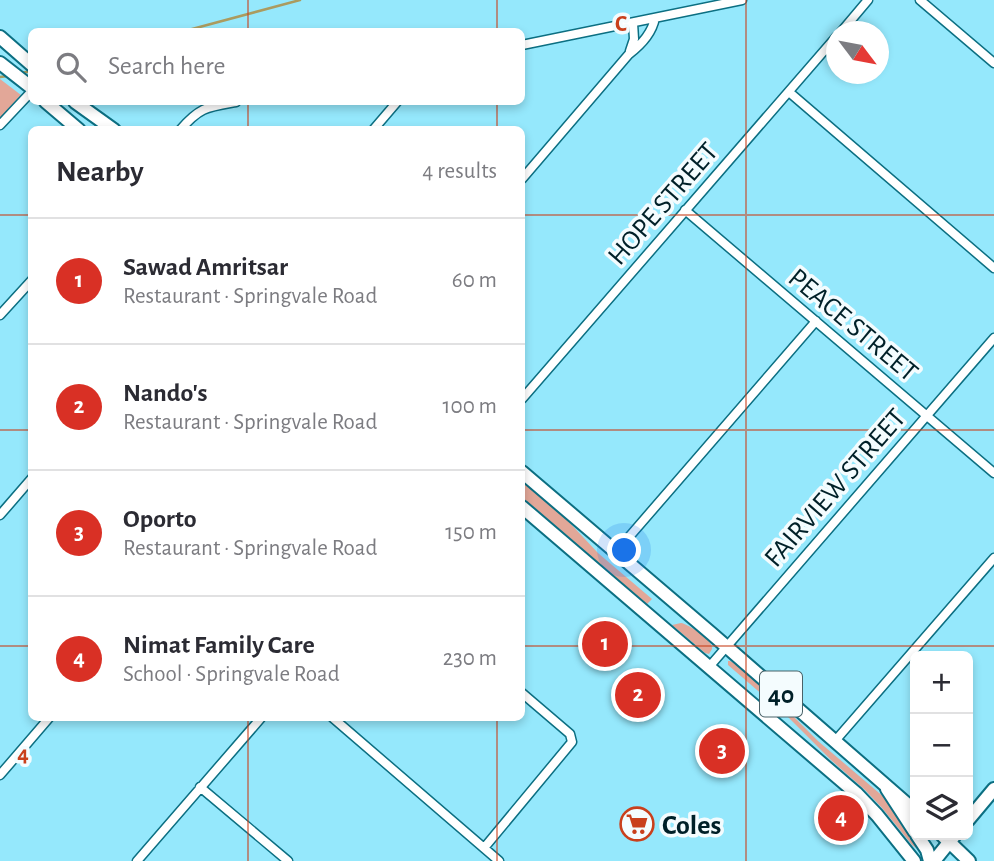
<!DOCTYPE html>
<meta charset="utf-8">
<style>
:root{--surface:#fff;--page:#f7f7f7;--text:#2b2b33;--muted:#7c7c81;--line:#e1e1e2;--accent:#d93025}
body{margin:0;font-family:"Alegreya Sans",sans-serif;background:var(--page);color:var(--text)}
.controls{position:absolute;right:21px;bottom:21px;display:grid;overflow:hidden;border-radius:10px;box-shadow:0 4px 10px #0003}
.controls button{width:63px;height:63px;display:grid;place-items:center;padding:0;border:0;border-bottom:2px solid var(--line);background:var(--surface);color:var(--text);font:35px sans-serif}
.compass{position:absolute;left:826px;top:21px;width:63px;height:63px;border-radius:50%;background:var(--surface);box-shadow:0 4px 10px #0003;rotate:122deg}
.you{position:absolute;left:625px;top:551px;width:24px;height:24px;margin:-18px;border:5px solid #fff;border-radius:50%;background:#1a73e8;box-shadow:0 0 0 10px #1a73e833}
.badge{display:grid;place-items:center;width:46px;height:46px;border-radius:50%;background:var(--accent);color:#fff;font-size:23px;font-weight:700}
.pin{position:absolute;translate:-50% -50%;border:4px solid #fff;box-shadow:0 2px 7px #0006}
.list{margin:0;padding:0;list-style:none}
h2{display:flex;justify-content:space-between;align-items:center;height:91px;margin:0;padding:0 28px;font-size:30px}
h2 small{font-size:23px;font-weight:400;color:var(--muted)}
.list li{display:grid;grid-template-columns:46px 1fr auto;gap:21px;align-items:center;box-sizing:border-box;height:126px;padding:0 28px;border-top:2px solid var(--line)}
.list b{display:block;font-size:26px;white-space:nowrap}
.list p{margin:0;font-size:23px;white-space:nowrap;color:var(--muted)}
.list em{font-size:23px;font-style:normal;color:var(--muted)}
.icon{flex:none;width:38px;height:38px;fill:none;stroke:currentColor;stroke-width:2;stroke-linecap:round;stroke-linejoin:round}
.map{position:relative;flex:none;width:994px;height:861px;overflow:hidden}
.search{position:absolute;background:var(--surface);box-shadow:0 4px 10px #0003;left:28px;top:28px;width:497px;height:77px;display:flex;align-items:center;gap:18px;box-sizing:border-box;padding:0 24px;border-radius:10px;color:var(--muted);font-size:26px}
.panel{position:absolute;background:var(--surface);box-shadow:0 4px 10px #0003;left:28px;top:126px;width:497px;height:595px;border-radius:10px}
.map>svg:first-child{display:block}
.green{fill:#e2a798}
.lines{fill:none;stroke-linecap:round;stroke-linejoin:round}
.stream{stroke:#ab9b5f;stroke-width:2.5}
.minor-casing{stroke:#0c6f82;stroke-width:11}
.primary-casing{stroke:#0c6f82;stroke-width:16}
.trunk-casing{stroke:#0c6f82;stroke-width:16}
.minor{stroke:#fff;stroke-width:8}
.primary{stroke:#fff;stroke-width:12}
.trunk{stroke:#fff;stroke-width:12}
.grid{fill:none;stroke:#c9401c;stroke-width:2;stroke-opacity:0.55}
.labels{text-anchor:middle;stroke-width:7;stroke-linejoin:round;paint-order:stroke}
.shield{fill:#f4fcfe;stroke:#496268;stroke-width:2}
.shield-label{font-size:26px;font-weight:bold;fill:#002028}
.street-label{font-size:28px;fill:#002028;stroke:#f4fcfe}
.poi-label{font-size:28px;font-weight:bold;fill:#002028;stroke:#f4fcfe;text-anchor:start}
.grid-label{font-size:23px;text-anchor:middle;font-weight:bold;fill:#c9401c;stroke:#f4fcfe;stroke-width:7;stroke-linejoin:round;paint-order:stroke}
</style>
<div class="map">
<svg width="994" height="861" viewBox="0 0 994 861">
<rect width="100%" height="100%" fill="#95e8fc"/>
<path class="green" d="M 0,79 L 21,95 L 0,118 Z
M 522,481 L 568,521 L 598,553 L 652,599 L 647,604 L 522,497 Z
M 681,623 C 688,624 714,640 712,649 C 711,651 710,652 709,654 L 705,653 L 672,625 Z
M 728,661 L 730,661 L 736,664 L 784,707 L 818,741 L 885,798 L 919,846 L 916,848 L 912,845 L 882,808 L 865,790 L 832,761 L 787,716 L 728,665 Z"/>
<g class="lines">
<path class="stream" d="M 181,32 L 300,0
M 21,73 L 32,71
M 0,77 L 8,76"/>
<defs>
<path id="minor" d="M 920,0 L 994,63
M 841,32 L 868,0
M 522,45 L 742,0
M 630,51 L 634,39 L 633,23
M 789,92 L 994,268
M 0,125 L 32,91
M 180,130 C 200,107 207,107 236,102
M 373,130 L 397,102
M 522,179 L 629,54 C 641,45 652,33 655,18
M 685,210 L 994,473
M 0,315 L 32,280
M 522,399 L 836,37
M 0,515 L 32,478
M 616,552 L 816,321
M 709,667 L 994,338
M 333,718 L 499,861
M 835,741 L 994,558
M 0,775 L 49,718
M 200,787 L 288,861
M 484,848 L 572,742 L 570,734 L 522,693
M 137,861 L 261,718"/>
<path id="primary" d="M 887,789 L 915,832
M 968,820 L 994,789
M 917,835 L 927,850 L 930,861
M 934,861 L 955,835"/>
<path id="trunk" d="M 0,37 L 32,65
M 0,63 L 32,88
M 46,102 L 79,130
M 75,102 L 114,130
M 522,472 L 712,634 L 915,811
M 522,507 L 856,793 L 877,815 L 914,861
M 942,835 L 969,861"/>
</defs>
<use href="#minor" class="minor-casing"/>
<use href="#primary" class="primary-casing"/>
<use href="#trunk" class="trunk-casing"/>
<use href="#minor" class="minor"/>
<use href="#primary" class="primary"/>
<use href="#trunk" class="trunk"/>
</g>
<path class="grid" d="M 248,0 L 248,32M 497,0 L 497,32M 746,0 L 746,861M 248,102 L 248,130M 497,102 L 497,130M 0,215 L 32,215M 522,215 L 994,215M 0,430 L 32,430M 522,430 L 994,430M 0,646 L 32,646M 522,646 L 994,646M 248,718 L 248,861M 497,718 L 497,861"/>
<defs>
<symbol id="supermarket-ring" viewBox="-11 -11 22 22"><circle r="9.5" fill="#f4fcfe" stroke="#c9401c" stroke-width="1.5"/><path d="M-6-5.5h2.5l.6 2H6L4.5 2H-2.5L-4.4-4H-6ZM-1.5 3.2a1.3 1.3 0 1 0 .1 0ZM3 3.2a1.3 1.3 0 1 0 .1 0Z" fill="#c9401c"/></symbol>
</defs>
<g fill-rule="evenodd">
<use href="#supermarket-ring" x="618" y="805" width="38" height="38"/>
</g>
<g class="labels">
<rect class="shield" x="760" y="671.5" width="42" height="45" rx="5"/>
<g class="shield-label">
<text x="781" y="703">40</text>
</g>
<g class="street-label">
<text transform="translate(662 203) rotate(-49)" y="10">HOPE STREET</text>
<text transform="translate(854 324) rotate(40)" y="10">PEACE STREET</text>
<text transform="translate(834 487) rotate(-49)" y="10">FAIRVIEW STREET</text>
</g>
<g class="poi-label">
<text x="662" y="834">Coles</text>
</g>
</g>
<g class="grid-label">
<text x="621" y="31">C</text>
<text x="23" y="761">4</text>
</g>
</svg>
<div class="controls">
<button>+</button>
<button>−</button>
<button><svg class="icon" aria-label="layers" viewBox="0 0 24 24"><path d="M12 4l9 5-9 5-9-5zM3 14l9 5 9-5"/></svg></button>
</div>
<svg class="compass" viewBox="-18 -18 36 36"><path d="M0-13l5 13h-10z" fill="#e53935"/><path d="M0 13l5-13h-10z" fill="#7c7c81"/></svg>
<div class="you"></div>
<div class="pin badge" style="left:605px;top:644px">1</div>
<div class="pin badge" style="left:638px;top:695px">2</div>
<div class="pin badge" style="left:722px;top:751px">3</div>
<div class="pin badge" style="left:841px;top:818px">4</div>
<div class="search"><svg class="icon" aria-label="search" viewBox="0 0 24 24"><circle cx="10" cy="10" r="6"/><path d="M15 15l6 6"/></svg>Search here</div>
<section class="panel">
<h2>Nearby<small>4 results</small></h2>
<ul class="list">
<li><span class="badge">1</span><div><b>Sawad Amritsar</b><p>Restaurant · Springvale Road</p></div><em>60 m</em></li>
<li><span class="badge">2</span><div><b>Nando's</b><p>Restaurant · Springvale Road</p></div><em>100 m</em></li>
<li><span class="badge">3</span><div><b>Oporto</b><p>Restaurant · Springvale Road</p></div><em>150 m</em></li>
<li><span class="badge">4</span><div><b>Nimat Family Care</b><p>School · Springvale Road</p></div><em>230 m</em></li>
</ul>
</section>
</div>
